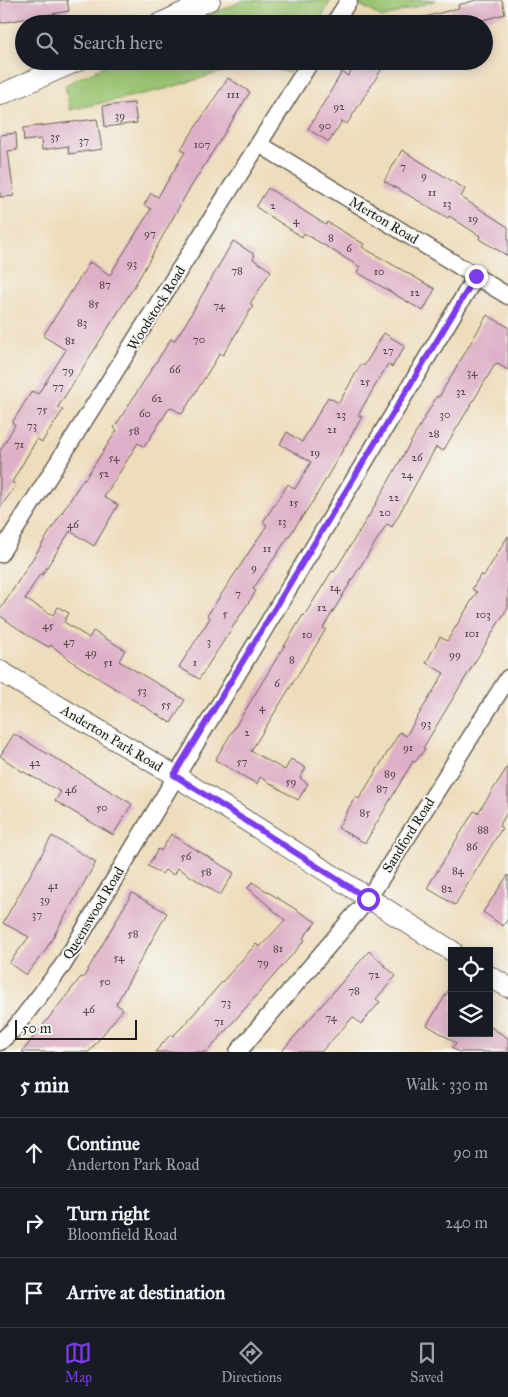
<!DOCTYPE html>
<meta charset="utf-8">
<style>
:root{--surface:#171b24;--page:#242831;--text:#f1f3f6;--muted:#9ea1a6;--line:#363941;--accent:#7c3aed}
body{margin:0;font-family:"IM FELL Great Primer",serif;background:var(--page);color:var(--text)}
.controls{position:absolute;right:15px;bottom:15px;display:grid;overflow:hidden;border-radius:0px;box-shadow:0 2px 12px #0003}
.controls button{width:45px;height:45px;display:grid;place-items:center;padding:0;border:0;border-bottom:1px solid var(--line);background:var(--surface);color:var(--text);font:25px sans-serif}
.scale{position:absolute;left:15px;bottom:12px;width:122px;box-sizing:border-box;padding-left:5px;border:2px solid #1c1c1c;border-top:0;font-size:14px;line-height:18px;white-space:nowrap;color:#1c1c1c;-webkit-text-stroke:4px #f6f6f2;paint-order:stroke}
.stop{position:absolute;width:15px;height:15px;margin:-11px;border:4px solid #7c3aed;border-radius:50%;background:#fff}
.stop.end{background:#7c3aed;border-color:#fff;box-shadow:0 1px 5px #0008}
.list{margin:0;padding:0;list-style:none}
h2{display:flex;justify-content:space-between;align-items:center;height:65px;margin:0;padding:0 20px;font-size:21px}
h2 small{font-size:16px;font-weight:400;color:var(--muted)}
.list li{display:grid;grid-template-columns:32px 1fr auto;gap:15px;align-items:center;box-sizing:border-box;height:70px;padding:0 20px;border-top:1px solid var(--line)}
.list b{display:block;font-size:19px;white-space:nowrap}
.list p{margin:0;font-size:16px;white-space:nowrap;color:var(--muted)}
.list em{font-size:16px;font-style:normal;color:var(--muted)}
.icon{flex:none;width:28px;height:28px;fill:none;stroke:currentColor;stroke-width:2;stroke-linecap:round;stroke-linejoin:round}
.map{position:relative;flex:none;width:508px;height:1052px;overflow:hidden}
.search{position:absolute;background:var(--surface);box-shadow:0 2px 12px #0003;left:15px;right:15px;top:15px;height:55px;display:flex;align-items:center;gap:12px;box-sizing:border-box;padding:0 18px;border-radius:28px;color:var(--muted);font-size:19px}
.sheet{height:275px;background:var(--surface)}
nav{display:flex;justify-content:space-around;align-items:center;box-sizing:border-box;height:70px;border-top:1px solid var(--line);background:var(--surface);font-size:14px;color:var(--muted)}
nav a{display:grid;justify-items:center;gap:2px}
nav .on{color:var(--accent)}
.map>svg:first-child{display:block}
.green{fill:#99c36f;stroke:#5a7046}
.building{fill:#deafc7}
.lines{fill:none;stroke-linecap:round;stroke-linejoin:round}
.minor-casing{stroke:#666054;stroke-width:19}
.tertiary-casing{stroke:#666054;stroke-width:22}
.minor{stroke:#fff;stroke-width:16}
.tertiary{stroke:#fff;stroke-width:20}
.route{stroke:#7c3aed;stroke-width:6}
.labels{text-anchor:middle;stroke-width:4;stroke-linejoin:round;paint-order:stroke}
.number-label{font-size:11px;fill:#4c4147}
.street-label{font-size:14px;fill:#1c1c1c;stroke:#f6f6f2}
</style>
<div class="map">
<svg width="508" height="1052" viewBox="0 0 508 1052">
<rect width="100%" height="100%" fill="#f6f6f2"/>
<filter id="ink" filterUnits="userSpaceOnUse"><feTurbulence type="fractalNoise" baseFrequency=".02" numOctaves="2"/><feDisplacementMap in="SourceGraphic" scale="10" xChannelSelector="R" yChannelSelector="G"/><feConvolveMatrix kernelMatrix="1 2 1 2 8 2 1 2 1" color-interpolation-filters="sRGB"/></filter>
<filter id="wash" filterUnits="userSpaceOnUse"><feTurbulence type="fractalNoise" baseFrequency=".0096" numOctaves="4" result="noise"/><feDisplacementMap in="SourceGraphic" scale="20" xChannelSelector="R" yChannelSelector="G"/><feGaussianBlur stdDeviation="1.12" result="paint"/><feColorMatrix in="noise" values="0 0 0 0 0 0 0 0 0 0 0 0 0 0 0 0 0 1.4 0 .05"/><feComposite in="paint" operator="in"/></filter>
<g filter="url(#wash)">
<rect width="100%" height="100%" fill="#eeddbc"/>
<path class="green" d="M 244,0 L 331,0 L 318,24 L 190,24 Z
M 358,0 L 436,0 L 382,18 L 357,3 Z
M 114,61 L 296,61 L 289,73 L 251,63 L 165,89 L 70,110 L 65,85 Z"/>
<g id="blocks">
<path class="building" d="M 0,0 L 67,0 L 69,11 L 0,23 Z
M 477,0 L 502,0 L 505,14 L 469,24 L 417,24 L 417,19 L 459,8 L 458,5 Z
M 357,61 L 387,61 L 347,124 L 342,121 L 329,142 L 308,129 L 342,72 L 348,76 Z
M 228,78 L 250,92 L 187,193 L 134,287 L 58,407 L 63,410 L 42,442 L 37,439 L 12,482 L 16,485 L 0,508 L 0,451 L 15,425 L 12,423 L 32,391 L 38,394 L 66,350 L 43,336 L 90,262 L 110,275 L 151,209 L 144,205 L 151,193 L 158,197 L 185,152 L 181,149 Z
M 134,103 L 137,123 L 105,127 L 103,106 Z
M 97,119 L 102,149 L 69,154 L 68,146 L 42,150 L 41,139 L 24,141 L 23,128 Z
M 16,133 L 17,150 L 8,151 L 14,196 L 0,197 L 0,135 Z
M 402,150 L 465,189 L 461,197 L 508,227 L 508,256 L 479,239 L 480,236 L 449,216 L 448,218 L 384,181 Z
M 268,188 L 326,225 L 327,222 L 364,244 L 362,247 L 435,289 L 423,311 L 357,272 L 360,267 L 304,233 L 302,237 L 256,207 Z
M 233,241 L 255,255 L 253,259 L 271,271 L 250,304 L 253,306 L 223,355 L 220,353 L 182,414 L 170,407 L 144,447 L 138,443 L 104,497 L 118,505 L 94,546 L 70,531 L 42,575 L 40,574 L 25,599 L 53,615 L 58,607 L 69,613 L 64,622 L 89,638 L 93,631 L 125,650 L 119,661 L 185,700 L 171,723 L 74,663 L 51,645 L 49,647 L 29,636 L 0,616 L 0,610 L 84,478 L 85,479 L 117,430 L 114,428 L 171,339 L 174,341 L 186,323 Z
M 487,315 L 508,327 L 508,370 L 496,363 L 443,451 L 436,447 L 392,527 L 387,524 L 353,578 L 323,628 L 326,629 L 251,751 L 285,770 L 291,759 L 306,768 L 300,778 L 308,784 L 298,800 L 260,777 L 257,784 L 215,760 L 303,615 L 304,616 L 332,571 L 334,572 L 370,514 L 426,415 L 437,396 L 439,397 Z
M 384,333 L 405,346 L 392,367 L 388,364 L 358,415 L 362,417 L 313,501 L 253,589 L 256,591 L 199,679 L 179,667 L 210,618 L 207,616 L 267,525 L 263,522 L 288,484 L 295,489 L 311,462 L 280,444 L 287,432 L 302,442 L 328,397 L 339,403 L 361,364 L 364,366 Z
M 508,536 L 508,607 L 423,748 L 425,749 L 415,762 L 413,761 L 365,843 L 338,828 L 355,797 L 359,799 L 400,732 L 406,736 L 444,673 L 426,663 L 440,637 L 447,641 L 477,592 L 472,589 L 481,574 L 484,576 Z
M 14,734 L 132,804 L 113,835 L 55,801 L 61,792 L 20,770 L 0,756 Z
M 508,766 L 508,811 L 499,826 L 502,828 L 455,905 L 427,888 L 474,811 L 478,813 Z
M 171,834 L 234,873 L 220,895 L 178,868 L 174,875 L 165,870 L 162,874 L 148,866 L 158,849 L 161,851 Z
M 52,836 L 96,862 L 45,951 L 26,975 L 9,963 L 29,937 L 3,923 Z
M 508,875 L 508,919 L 503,926 L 483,912 Z
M 252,882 L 316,922 L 303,938 L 305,940 L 207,1052 L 155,1052 L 171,1034 L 173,1036 L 183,1026 L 256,944 L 260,947 L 285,920 L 248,888 Z
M 132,893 L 167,913 L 116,1004 L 123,1009 L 89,1052 L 22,1052 L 81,977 L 83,978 Z
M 369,951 L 396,976 L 376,999 L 380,1002 L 361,1024 L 353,1017 L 321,1052 L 281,1052 Z
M 452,985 L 452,1033 L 489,1033 L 489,1026 L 508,1038 L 508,1052 L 459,1052 L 452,1048 L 456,1043 L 427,1025 Z"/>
</g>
</g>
<g filter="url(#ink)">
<use href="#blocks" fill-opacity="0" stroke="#666054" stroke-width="1"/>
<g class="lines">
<defs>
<path id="minor" d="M 334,24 L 349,0
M 259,144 L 508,296
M 0,554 L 311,61
M 0,1042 L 14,1029 L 63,965 L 476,276
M 238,1052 L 368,899 L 508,678"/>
<path id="tertiary" d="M 159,24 L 210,0
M 0,95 L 77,61
M 0,671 L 174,775 L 452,951
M 489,976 L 508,987"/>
</defs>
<use href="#minor" class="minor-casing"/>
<use href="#tertiary" class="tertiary-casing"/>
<use href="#minor" class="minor"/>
<use href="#tertiary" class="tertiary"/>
</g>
</g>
<g class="lines" filter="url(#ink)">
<path class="route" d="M 368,899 L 174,775 L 476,276"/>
</g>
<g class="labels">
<g class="number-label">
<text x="233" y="98">111</text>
<text x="339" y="110">92</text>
<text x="120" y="119">39</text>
<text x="325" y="129">90</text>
<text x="55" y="140">35</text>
<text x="84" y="144">37</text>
<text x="202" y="148">107</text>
<text x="403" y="170">7</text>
<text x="424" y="179">9</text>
<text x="432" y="196">11</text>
<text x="447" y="207">13</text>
<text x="273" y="209">2</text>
<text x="473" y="222">19</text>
<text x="296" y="224">4</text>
<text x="150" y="237">97</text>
<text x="331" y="241">8</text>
<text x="349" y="252">6</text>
<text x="132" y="267">93</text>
<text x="237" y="274">78</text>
<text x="379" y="275">10</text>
<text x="105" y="288">87</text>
<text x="415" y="296">12</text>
<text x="94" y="307">85</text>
<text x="219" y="309">74</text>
<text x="82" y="326">83</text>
<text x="199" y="343">70</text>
<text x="70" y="344">81</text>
<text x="388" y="354">27</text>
<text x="175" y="373">66</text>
<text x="68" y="374">79</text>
<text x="472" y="376">34</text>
<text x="365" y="385">25</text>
<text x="58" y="390">77</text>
<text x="461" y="395">32</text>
<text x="157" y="402">62</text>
<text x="42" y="413">75</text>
<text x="145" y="417">60</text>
<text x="341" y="418">23</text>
<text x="445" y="418">30</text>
<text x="32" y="429">73</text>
<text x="332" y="433">21</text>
<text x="134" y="434">58</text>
<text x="434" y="437">28</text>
<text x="19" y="448">71</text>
<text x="315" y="456">19</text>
<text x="114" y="461">54</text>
<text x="417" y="461">26</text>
<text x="104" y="477">52</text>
<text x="407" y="478">24</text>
<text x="394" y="501">22</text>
<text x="294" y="506">15</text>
<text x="385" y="516">20</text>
<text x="282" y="525">13</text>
<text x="73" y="528">46</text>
<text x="267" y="552">11</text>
<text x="254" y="571">9</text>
<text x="335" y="591">14</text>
<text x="238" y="597">7</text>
<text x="322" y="611">12</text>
<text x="225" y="617">5</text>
<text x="483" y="618">103</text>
<text x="48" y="629">45</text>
<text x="472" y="637">101</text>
<text x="307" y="638">10</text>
<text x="69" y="645">47</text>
<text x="209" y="645">3</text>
<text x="91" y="656">49</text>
<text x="455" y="658">99</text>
<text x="292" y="663">8</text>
<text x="108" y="666">51</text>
<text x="195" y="666">1</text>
<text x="277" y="687">6</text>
<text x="142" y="694">53</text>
<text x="166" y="708">55</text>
<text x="262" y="711">4</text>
<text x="426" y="727">93</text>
<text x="247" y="736">2</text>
<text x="408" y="751">91</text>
<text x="242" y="765">57</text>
<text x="35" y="766">42</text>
<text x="390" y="777">89</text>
<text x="291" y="785">59</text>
<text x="382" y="792">87</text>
<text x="71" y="793">46</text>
<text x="102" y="811">50</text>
<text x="365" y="816">85</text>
<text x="483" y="833">88</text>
<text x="472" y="850">86</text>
<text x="186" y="860">56</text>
<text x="458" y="874">84</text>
<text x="206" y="875">58</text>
<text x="53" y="889">41</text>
<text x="447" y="892">82</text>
<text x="45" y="903">39</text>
<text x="37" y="918">37</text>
<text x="133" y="937">58</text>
<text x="278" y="952">81</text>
<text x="119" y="961">54</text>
<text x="263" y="966">79</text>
<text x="374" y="978">72</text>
<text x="105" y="985">50</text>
<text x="354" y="994">78</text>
<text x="226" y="1006">73</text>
<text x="89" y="1013">46</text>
<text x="331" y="1021">74</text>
<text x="219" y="1025">71</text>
</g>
<g class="street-label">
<text transform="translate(384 220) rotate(31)" y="5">Merton Road</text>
<text transform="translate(156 308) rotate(-58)" y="5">Woodstock Road</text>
<text transform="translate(112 738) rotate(31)" y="5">Anderton Park Road</text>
<text transform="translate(408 835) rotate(-58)" y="5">Sandford Road</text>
<text transform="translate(93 913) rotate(-59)" y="5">Queenswood Road</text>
</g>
</g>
</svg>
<div class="controls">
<button><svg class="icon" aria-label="locate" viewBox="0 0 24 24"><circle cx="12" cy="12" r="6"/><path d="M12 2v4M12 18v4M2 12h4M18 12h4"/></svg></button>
<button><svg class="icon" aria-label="layers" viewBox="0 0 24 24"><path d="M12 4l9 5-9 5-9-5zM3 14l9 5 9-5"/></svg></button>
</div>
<div class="scale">50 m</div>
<div class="stop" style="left:368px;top:899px"></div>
<div class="stop end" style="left:476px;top:276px"></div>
<div class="search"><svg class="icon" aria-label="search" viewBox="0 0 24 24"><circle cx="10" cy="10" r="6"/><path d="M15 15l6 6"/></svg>Search here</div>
</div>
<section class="sheet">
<h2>5 min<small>Walk · 330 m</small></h2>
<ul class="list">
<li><svg class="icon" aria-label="ahead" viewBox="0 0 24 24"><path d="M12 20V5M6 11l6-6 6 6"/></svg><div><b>Continue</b><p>Anderton Park Road</p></div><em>90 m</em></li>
<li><svg class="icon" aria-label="right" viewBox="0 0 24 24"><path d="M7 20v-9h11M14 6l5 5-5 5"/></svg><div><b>Turn right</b><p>Bloomfield Road</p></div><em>240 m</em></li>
<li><svg class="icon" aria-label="arrive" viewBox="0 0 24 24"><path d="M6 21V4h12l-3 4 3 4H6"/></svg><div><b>Arrive at destination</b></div></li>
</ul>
</section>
<nav>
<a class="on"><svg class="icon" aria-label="map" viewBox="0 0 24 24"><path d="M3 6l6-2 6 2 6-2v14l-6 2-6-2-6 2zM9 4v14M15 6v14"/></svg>Map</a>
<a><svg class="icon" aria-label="directions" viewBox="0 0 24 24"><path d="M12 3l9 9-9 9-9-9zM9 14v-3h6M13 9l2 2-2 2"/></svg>Directions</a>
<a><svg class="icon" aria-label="saved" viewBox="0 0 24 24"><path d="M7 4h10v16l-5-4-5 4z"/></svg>Saved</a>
</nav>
